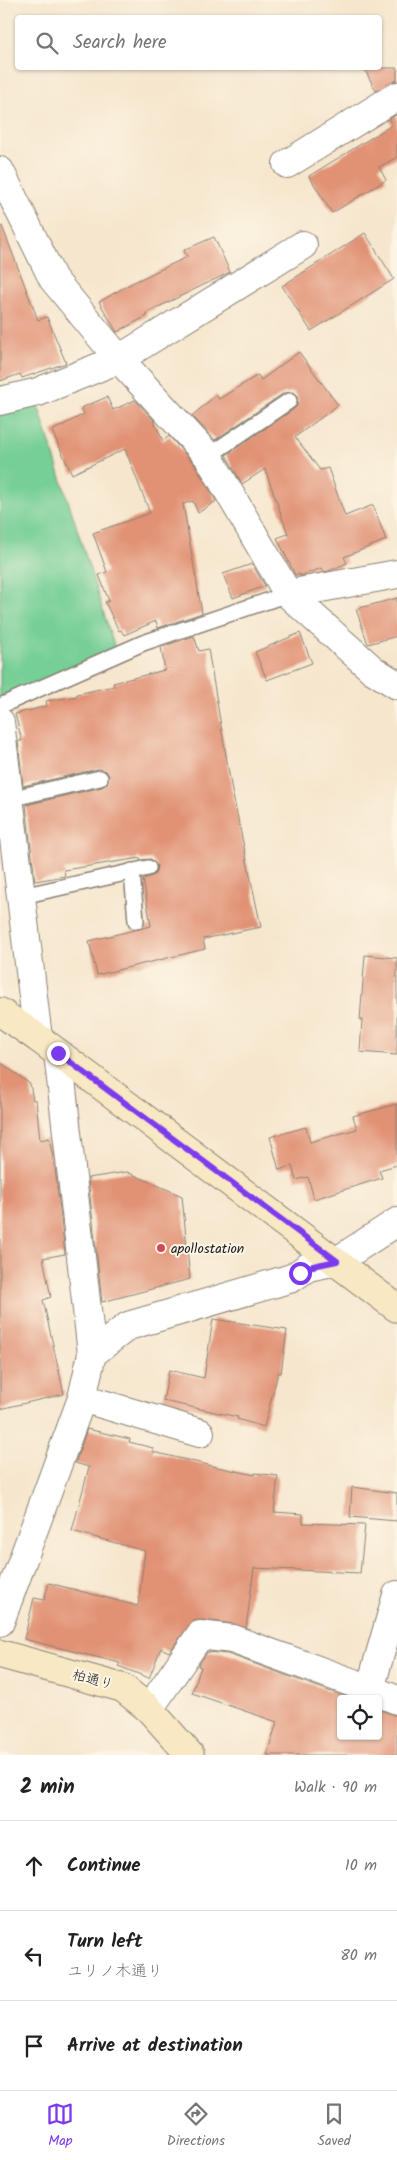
<!DOCTYPE html>
<meta charset="utf-8">
<style>
:root{--surface:#fff;--page:#f2f2f2;--text:#202124;--muted:#757577;--line:#e0e0e0;--accent:#7c3aed}
body{margin:0;font-family:Kalam,"Klee One",sans-serif;background:var(--page);color:var(--text)}
.controls{position:absolute;right:15px;bottom:15px;display:grid;overflow:hidden;border-radius:5px;box-shadow:0 1px 4px #0004}
.controls button{width:45px;height:45px;display:grid;place-items:center;padding:0;border:0;border-bottom:1px solid var(--line);background:var(--surface);color:var(--text);font:25px sans-serif}
.stop{position:absolute;width:15px;height:15px;margin:-11px;border:4px solid #7c3aed;border-radius:50%;background:#fff}
.stop.end{background:#7c3aed;border-color:#fff;box-shadow:0 1px 5px #0008}
.list{margin:0;padding:0;list-style:none}
h2{display:flex;justify-content:space-between;align-items:center;height:65px;margin:0;padding:0 20px;font-size:21px}
h2 small{font-size:16px;font-weight:400;color:var(--muted)}
.list li{display:grid;grid-template-columns:32px 1fr auto;gap:15px;align-items:center;box-sizing:border-box;height:90px;padding:0 20px;border-top:1px solid var(--line)}
.list b{display:block;font-size:19px;white-space:nowrap}
.list p{margin:0;font-size:16px;white-space:nowrap;color:var(--muted)}
.list em{font-size:16px;font-style:normal;color:var(--muted)}
.icon{flex:none;width:28px;height:28px;fill:none;stroke:currentColor;stroke-width:2;stroke-linecap:round;stroke-linejoin:round}
.map{position:relative;flex:none;width:397px;height:1755px;overflow:hidden}
.search{position:absolute;background:var(--surface);box-shadow:0 1px 4px #0004;left:15px;right:15px;top:15px;height:55px;display:flex;align-items:center;gap:12px;box-sizing:border-box;padding:0 18px;border-radius:5px;color:var(--muted);font-size:19px}
.sheet{height:335px;background:var(--surface)}
nav{display:flex;justify-content:space-around;align-items:center;box-sizing:border-box;height:70px;border-top:1px solid var(--line);background:var(--surface);font-size:14px;color:var(--muted)}
nav a{display:grid;justify-items:center;gap:2px}
nav .on{color:var(--accent)}
.map>svg:first-child{display:block}
.green{fill:#76cf95;stroke:#497658}
.building{fill:#e19274}
.lines{fill:none;stroke-linecap:round;stroke-linejoin:round}
.lane-casing{stroke:#898174;stroke-width:18}
.street-casing{stroke:#898174;stroke-width:30}
.secondary-casing{stroke:#898174;stroke-width:30}
.lane{stroke:#fff;stroke-width:15}
.street{stroke:#fff;stroke-width:28}
.secondary{stroke:#f8e8c3;stroke-width:28}
.route{stroke:#7c3aed;stroke-width:6}
.poi-dot{fill:#d1495b;stroke:#fcf5e5;stroke-width:2}
.labels{text-anchor:middle;stroke-width:4;stroke-linejoin:round;paint-order:stroke}
.poi-label{font-size:14px;fill:#1c1c1c;stroke:#fcf5e5;text-anchor:start}
.street-label{font-size:14px;fill:#1c1c1c;stroke:#fcf5e5}
</style>
<div class="map">
<svg width="397" height="1755" viewBox="0 0 397 1755">
<rect width="100%" height="100%" fill="#fcf5e5"/>
<filter id="ink" filterUnits="userSpaceOnUse"><feTurbulence type="fractalNoise" baseFrequency=".02" numOctaves="2"/><feDisplacementMap in="SourceGraphic" scale="10" xChannelSelector="R" yChannelSelector="G"/><feConvolveMatrix kernelMatrix="1 2 1 2 8 2 1 2 1" color-interpolation-filters="sRGB"/></filter>
<filter id="wash" filterUnits="userSpaceOnUse"><feTurbulence type="fractalNoise" baseFrequency=".0096" numOctaves="4" result="noise"/><feDisplacementMap in="SourceGraphic" scale="20" xChannelSelector="R" yChannelSelector="G"/><feGaussianBlur stdDeviation="1.12" result="paint"/><feColorMatrix in="noise" values="0 0 0 0 0 0 0 0 0 0 0 0 0 0 0 0 0 1.4 0 .05"/><feComposite in="paint" operator="in"/></filter>
<g filter="url(#wash)">
<rect width="100%" height="100%" fill="#f6e6cd"/>
<path class="green" d="M 37,402 L 117,655 L 0,706 L 0,414 Z"/>
<g id="blocks">
<path class="building" d="M 364,68 L 397,68 L 397,80 L 376,91 Z
M 397,114 L 397,157 L 379,167 L 386,180 L 332,213 L 309,176 L 392,125 L 389,119 Z
M 2,226 L 38,320 L 47,317 L 66,363 L 22,378 L 20,374 L 0,381 L 0,227 Z
M 365,233 L 394,279 L 311,331 L 282,286 Z
M 214,237 L 230,272 L 146,313 L 147,316 L 117,332 L 99,302 L 132,283 L 187,257 L 184,250 Z
M 299,352 L 338,405 L 295,437 L 320,470 L 328,468 L 345,516 L 373,505 L 386,540 L 344,557 L 347,563 L 329,571 L 324,572 L 322,568 L 300,576 L 300,574 L 295,575 L 277,538 L 288,534 L 265,469 L 242,484 L 226,455 L 294,409 L 298,405 L 297,396 L 293,392 L 284,393 L 215,440 L 192,416 L 216,395 L 219,399 L 258,375 L 261,380 Z
M 107,397 L 113,410 L 135,400 L 153,419 L 163,441 L 169,436 L 195,465 L 216,501 L 198,513 L 193,501 L 183,504 L 202,613 L 158,628 L 156,621 L 124,635 L 121,630 L 119,631 L 105,602 L 109,601 L 99,575 L 107,572 L 93,533 L 150,513 L 125,449 L 72,474 L 52,431 L 84,414 L 81,408 Z
M 252,564 L 265,586 L 233,598 L 223,574 Z
M 397,598 L 397,636 L 368,644 L 356,609 Z
M 300,633 L 312,663 L 267,680 L 255,652 Z
M 194,636 L 199,651 L 208,649 L 232,791 L 261,927 L 203,939 L 205,949 L 97,975 L 89,941 L 151,926 L 143,879 L 155,875 L 157,866 L 151,859 L 140,860 L 140,858 L 64,870 L 65,876 L 35,881 L 26,805 L 102,787 L 107,784 L 109,776 L 106,771 L 98,769 L 23,786 L 18,741 L 22,741 L 15,714 L 47,706 L 46,701 L 77,696 L 77,694 L 114,686 L 113,683 L 165,670 L 161,647 Z
M 365,955 L 397,958 L 397,1055 L 360,1052 L 362,1020 L 360,1020 Z
M 0,1062 L 30,1084 L 33,1100 L 36,1100 L 40,1140 L 49,1138 L 55,1168 L 65,1254 L 43,1258 L 51,1297 L 43,1300 L 64,1394 L 0,1409 Z
M 397,1104 L 397,1165 L 379,1170 L 382,1178 L 314,1199 L 308,1177 L 296,1180 L 292,1166 L 279,1170 L 270,1137 L 306,1127 L 310,1142 L 357,1129 L 353,1116 Z
M 127,1172 L 182,1196 L 190,1279 L 102,1302 L 88,1178 Z
M 213,1319 L 287,1330 L 281,1373 L 278,1373 L 264,1427 L 237,1419 L 238,1417 L 163,1401 L 169,1370 L 204,1378 Z
M 87,1429 L 130,1439 L 129,1442 L 153,1448 L 153,1452 L 208,1465 L 255,1475 L 255,1473 L 278,1476 L 274,1512 L 303,1514 L 303,1523 L 365,1525 L 360,1573 L 254,1568 L 246,1628 L 234,1624 L 202,1620 L 193,1621 L 169,1652 L 161,1648 L 149,1678 L 118,1666 L 120,1663 L 24,1639 L 34,1598 L 44,1600 L 49,1583 L 138,1606 L 145,1551 L 72,1531 L 89,1467 L 75,1463 Z
M 352,1487 L 397,1493 L 397,1521 L 350,1517 Z
M 207,1652 L 228,1654 L 351,1699 L 341,1699 L 341,1736 L 378,1736 L 378,1709 L 397,1716 L 397,1755 L 267,1755 L 277,1722 L 192,1693 L 201,1667 L 198,1666 Z"/>
</g>
</g>
<g filter="url(#ink)">
<use href="#blocks" fill-opacity="0" stroke="#898174" stroke-width="1"/>
<g class="lines">
<defs>
<path id="lane" d="M 208,456 L 289,401
M 0,706 L 143,643 L 288,594
M 9,799 L 100,778
M 132,871 L 136,921
M 22,896 L 148,868"/>
<path id="street" d="M 287,164 L 397,96
M 0,171 L 53,279 L 119,359 L 208,456 L 288,594 L 373,670 L 397,685
M 0,401 L 38,392 L 119,359 L 303,245
M 288,594 L 397,574
M 0,722 L 38,1038
M 58,1053 L 92,1354
M 82,1398 L 200,1433
M 397,1595 L 370,1689 L 397,1700
M 0,1622 L 82,1398 L 92,1354 L 128,1326 L 292,1278 L 308,1267 L 337,1261 L 397,1222
M 149,1709 L 200,1635 L 232,1639 L 370,1689"/>
<path id="secondary" d="M 0,1012 L 38,1038 L 397,1308
M 0,1654 L 123,1688 L 149,1709 L 190,1755"/>
</defs>
<use href="#lane" class="lane-casing"/>
<use href="#street" class="street-casing"/>
<use href="#secondary" class="secondary-casing"/>
<use href="#lane" class="lane"/>
<use href="#street" class="street"/>
<use href="#secondary" class="secondary"/>
</g>
</g>
<g class="lines" filter="url(#ink)">
<path class="route" d="M 58,1053 L 337,1261 L 308,1267 L 300,1273"/>
</g>
<circle class="poi-dot" cx="161" cy="1248" r="5"/>
<g class="labels">
<g class="poi-label">
<text x="171" y="1253">apollostation</text>
</g>
<g class="street-label">
<text transform="translate(93 1679) rotate(15)" y="5">柏通り</text>
</g>
</g>
</svg>
<div class="controls">
<button><svg class="icon" aria-label="locate" viewBox="0 0 24 24"><circle cx="12" cy="12" r="6"/><path d="M12 2v4M12 18v4M2 12h4M18 12h4"/></svg></button>
</div>
<div class="stop" style="left:300px;top:1273px"></div>
<div class="stop end" style="left:58px;top:1053px"></div>
<div class="search"><svg class="icon" aria-label="search" viewBox="0 0 24 24"><circle cx="10" cy="10" r="6"/><path d="M15 15l6 6"/></svg>Search here</div>
</div>
<section class="sheet">
<h2>2 min<small>Walk · 90 m</small></h2>
<ul class="list">
<li><svg class="icon" aria-label="ahead" viewBox="0 0 24 24"><path d="M12 20V5M6 11l6-6 6 6"/></svg><div><b>Continue</b></div><em>10 m</em></li>
<li><svg class="icon" aria-label="left" viewBox="0 0 24 24"><path d="M17 20v-9H6M10 6l-5 5 5 5"/></svg><div><b>Turn left</b><p>ユリノ木通り</p></div><em>80 m</em></li>
<li><svg class="icon" aria-label="arrive" viewBox="0 0 24 24"><path d="M6 21V4h12l-3 4 3 4H6"/></svg><div><b>Arrive at destination</b></div></li>
</ul>
</section>
<nav>
<a class="on"><svg class="icon" aria-label="map" viewBox="0 0 24 24"><path d="M3 6l6-2 6 2 6-2v14l-6 2-6-2-6 2zM9 4v14M15 6v14"/></svg>Map</a>
<a><svg class="icon" aria-label="directions" viewBox="0 0 24 24"><path d="M12 3l9 9-9 9-9-9zM9 14v-3h6M13 9l2 2-2 2"/></svg>Directions</a>
<a><svg class="icon" aria-label="saved" viewBox="0 0 24 24"><path d="M7 4h10v16l-5-4-5 4z"/></svg>Saved</a>
</nav>
